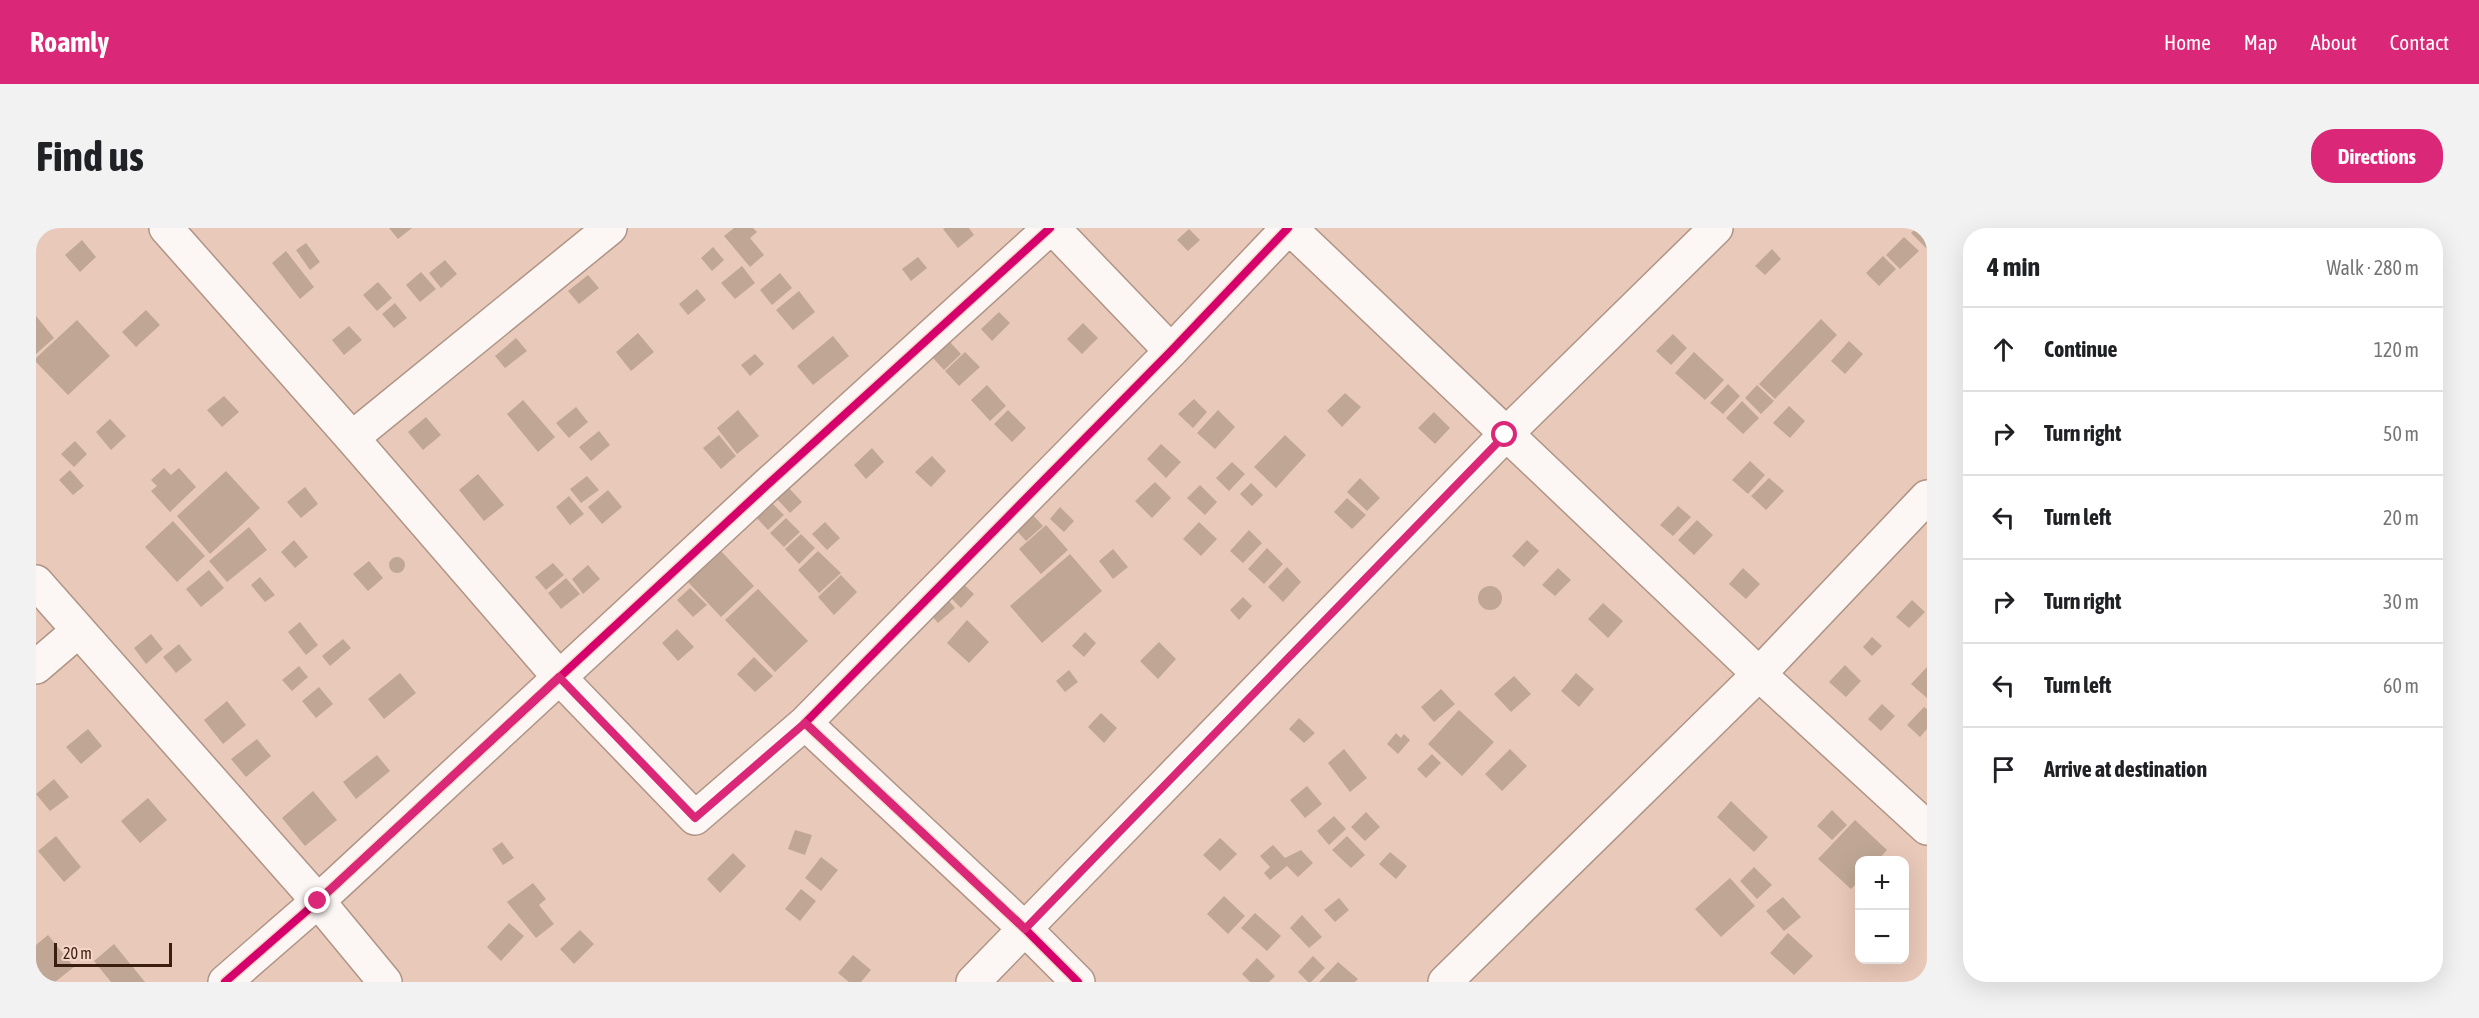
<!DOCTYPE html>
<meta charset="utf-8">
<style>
:root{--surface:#fff;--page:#f2f2f2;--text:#202124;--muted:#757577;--line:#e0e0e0;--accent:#db2777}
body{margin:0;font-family:"Asap Condensed",sans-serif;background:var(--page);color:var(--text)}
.controls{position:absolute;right:18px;bottom:18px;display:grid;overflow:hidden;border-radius:12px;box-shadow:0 6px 24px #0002}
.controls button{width:54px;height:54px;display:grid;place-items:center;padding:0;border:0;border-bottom:2px solid var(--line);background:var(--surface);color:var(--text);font:30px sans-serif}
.scale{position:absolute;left:18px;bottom:15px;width:118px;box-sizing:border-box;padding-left:6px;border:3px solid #3a1e10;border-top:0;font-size:16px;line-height:21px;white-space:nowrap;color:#3a1e10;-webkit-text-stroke:4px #f5d7c8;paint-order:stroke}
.stop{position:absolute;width:18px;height:18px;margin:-14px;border:4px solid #db2777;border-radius:50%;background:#fff}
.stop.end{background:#db2777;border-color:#fff;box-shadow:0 2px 6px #0008}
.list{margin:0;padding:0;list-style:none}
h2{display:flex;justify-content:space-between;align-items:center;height:78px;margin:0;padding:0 24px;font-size:26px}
h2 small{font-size:20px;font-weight:400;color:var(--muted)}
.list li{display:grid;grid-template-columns:39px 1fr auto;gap:18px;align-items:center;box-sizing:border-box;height:84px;padding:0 24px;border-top:2px solid var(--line)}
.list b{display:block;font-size:22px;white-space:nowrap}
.list em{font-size:20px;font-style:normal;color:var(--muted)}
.icon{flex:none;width:33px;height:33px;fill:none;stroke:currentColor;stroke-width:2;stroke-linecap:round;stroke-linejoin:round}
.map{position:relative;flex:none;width:1891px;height:754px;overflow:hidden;border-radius:24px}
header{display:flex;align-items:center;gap:36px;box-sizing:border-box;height:84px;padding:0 30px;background:var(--accent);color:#fff}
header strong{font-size:28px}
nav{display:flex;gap:33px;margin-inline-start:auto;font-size:21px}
.intro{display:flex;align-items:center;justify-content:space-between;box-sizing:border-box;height:144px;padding:0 36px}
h1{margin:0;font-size:42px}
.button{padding:15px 27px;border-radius:24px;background:var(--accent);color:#fff;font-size:21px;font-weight:700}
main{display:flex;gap:36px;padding:0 36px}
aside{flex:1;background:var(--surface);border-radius:24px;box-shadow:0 6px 24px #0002}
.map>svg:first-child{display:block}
.building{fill:#c0a795}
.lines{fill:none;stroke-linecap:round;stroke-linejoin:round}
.street-casing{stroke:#af9486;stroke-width:36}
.street{stroke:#fcf7f4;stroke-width:33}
.cycleway-casing{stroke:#f5d7c8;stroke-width:11}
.cycleway{stroke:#d6006c;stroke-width:8}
.route{stroke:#db2777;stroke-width:8}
</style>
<header>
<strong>Roamly</strong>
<nav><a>Home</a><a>Map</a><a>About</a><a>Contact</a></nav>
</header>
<div class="intro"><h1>Find us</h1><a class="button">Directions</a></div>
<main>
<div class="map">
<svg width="1891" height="754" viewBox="0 0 1891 754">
<rect width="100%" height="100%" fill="#e9c9b9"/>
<path class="building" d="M 353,0 L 376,0 L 362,11 Z
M 698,0 L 717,0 L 721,4 L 714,10 L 728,27 L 714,39 L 688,8 Z
M 909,0 L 933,0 L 938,7 L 922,20 L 907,1 Z
M 1880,0 L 1891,0 L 1891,21 L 1875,5 Z
M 1153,1 L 1164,12 L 1152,23 L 1141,12 Z
M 1868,9 L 1883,23 L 1864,41 L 1850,27 Z
M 46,12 L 60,29 L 44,44 L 29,27 Z
M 270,15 L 284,34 L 274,42 L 260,22 Z
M 677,19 L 688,32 L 676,43 L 665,30 Z
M 1736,21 L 1745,31 L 1729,47 L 1719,38 Z
M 250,23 L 278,59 L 264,71 L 236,35 Z
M 1847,28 L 1860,41 L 1843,58 L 1830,45 Z
M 882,29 L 891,40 L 875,53 L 866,41 Z
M 409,32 L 421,46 L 405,60 L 393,45 Z
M 706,38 L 719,55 L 699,71 L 685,55 Z
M 385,44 L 400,61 L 384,74 L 370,57 Z
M 744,45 L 756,60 L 736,77 L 724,62 Z
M 552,47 L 563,60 L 543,76 L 532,63 Z
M 342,54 L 356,70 L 341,83 L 327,67 Z
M 661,61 L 670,72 L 652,87 L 643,76 Z
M 763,63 L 779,84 L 757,102 L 740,82 Z
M 359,75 L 371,90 L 358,100 L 346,86 Z
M 110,82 L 124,97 L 100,119 L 86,104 Z
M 963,84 L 974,95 L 956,113 L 945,101 Z
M 0,88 L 18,110 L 0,126 Z
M 1785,91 L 1801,107 L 1739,171 L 1723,156 Z
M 41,92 L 74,128 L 32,167 L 0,134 L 0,130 Z
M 1047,95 L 1062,110 L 1046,126 L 1031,111 Z
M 313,98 L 326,112 L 308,127 L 296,112 Z
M 602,105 L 618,124 L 595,143 L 580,124 Z
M 1637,106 L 1651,120 L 1635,137 L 1620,123 Z
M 797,108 L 813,128 L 777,157 L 761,138 Z
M 480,110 L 491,123 L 469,140 L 459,128 Z
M 1813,113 L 1827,126 L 1809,146 L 1795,133 Z
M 914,114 L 925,126 L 908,142 L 897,130 Z
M 929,124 L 944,139 L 923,158 L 909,143 Z
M 1658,124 L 1688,152 L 1669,172 L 1639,145 Z
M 719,126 L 728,136 L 714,148 L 705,137 Z
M 1692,156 L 1704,168 L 1687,186 L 1674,175 Z
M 951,157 L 970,178 L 954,193 L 935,172 Z
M 1721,157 L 1738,173 L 1725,186 L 1709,170 Z
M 1309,165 L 1325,179 L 1306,199 L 1291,183 Z
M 188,168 L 203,184 L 186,199 L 171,182 Z
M 1158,171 L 1171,184 L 1157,200 L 1142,186 Z
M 487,172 L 519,209 L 502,224 L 471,186 Z
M 1706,173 L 1723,190 L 1707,206 L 1690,190 Z
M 1753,178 L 1769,193 L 1754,210 L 1737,195 Z
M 540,179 L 552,194 L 533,210 L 520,195 Z
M 702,182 L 723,208 L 701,226 L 681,200 Z
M 972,182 L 990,200 L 976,214 L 958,196 Z
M 1182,182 L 1199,199 L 1179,221 L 1161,205 Z
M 1398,184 L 1414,200 L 1399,216 L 1382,200 Z
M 390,189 L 405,207 L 387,222 L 372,204 Z
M 74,191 L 90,208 L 75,222 L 60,204 Z
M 563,203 L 574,217 L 555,233 L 543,219 Z
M 683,207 L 700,228 L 685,241 L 667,220 Z
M 1249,207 L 1270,227 L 1240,260 L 1218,239 Z
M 39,213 L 51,226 L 38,239 L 25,226 Z
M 1125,216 L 1145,234 L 1130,250 L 1111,231 Z
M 836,220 L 848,234 L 830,251 L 818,237 Z
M 896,228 L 910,243 L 895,259 L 879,244 Z
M 1714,233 L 1729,247 L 1712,266 L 1696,252 Z
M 1196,234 L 1209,246 L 1193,263 L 1180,250 Z
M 128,240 L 135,247 L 143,240 L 160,259 L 134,284 L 115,263 L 121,258 L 115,252 Z
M 34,242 L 48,258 L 37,267 L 23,252 Z
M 190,243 L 224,280 L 174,326 L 141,288 Z
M 442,246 L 468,277 L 448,293 L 423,262 Z
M 551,248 L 563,262 L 545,275 L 534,261 Z
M 1324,250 L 1344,270 L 1331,283 L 1311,264 Z
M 1733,250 L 1748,263 L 1730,282 L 1715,268 Z
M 1119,254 L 1135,270 L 1116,290 L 1099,273 Z
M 1215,255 L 1227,267 L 1216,278 L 1204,266 Z
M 1164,257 L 1181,274 L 1169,287 L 1151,270 Z
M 269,259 L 282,276 L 265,290 L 251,274 Z
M 752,259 L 766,274 L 754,285 L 741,271 Z
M 572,262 L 586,279 L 566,296 L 552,279 Z
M 533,268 L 548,286 L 534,297 L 520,279 Z
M 1311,270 L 1330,287 L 1316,301 L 1298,284 Z
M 735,274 L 748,287 L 732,302 L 720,289 Z
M 1642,278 L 1655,289 L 1637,308 L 1624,297 Z
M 1024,279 L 1038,293 L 1028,304 L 1014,291 Z
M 996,286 L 1007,298 L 990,313 L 979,301 Z
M 750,290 L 764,304 L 748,319 L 734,305 Z
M 1661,292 L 1677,307 L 1658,327 L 1642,312 Z
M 137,293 L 169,328 L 141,354 L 109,319 Z
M 789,294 L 804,310 L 791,322 L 776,306 Z
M 1163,294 L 1181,311 L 1165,328 L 1147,311 Z
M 1010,297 L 1032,322 L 1005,346 L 983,321 Z
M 213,299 L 231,322 L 191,354 L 173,333 Z
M 1213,302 L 1226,315 L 1207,335 L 1194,323 Z
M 765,306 L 779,320 L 763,336 L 749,321 Z
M 258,312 L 272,329 L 259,340 L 245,324 Z
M 1491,312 L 1503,323 L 1488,339 L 1476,328 Z
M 1231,320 L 1247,336 L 1228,356 L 1212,341 Z
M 1077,321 L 1092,339 L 1077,351 L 1063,333 Z
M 684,322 L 718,358 L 685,389 L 651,353 Z
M 782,323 L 805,345 L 783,365 L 762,342 Z
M 1034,326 L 1066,363 L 1006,415 L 974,378 Z
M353 337a8 8 0 1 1 16 0a8 8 0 1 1-16 0Z
M 333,333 L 347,350 L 332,363 L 317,346 Z
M 517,335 L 528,347 L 510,362 L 499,349 Z
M 552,337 L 564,351 L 547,366 L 536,351 Z
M 1251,339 L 1265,354 L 1247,374 L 1232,359 Z
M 1522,340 L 1535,352 L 1519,368 L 1506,357 Z
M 1707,340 L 1724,356 L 1710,371 L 1693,356 Z
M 173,342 L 188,360 L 165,379 L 150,361 Z
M 805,347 L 821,364 L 798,387 L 782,369 Z
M 224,349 L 239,367 L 229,374 L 215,357 Z
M 530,350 L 544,366 L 525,381 L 512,365 Z
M 922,351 L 938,366 L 925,380 L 909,364 Z
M1442 370a12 12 0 1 1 24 0a12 12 0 1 1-24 0Z
M 654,360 L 671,377 L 657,389 L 641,372 Z
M 722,361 L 772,413 L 739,444 L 689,392 Z
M 906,365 L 919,380 L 902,395 L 889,380 Z
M 1207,369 L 1216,378 L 1203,392 L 1194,382 Z
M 1876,372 L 1889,384 L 1873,400 L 1860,389 Z
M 1567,375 L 1587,393 L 1572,410 L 1552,391 Z
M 931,392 L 953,414 L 933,435 L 911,415 Z
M 264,394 L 282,417 L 270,427 L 252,404 Z
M 641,401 L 658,419 L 642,433 L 626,415 Z
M 1049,404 L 1060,415 L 1048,429 L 1036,418 Z
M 115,406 L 127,421 L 110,436 L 98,420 Z
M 1836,409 L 1846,418 L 1836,428 L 1827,419 Z
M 307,411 L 315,420 L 294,438 L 286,428 Z
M 1123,414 L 1140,431 L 1122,451 L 1104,433 Z
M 143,416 L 156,432 L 140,445 L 127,429 Z
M 718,429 L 737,448 L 719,464 L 701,446 Z
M 1809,437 L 1825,453 L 1810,469 L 1793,454 Z
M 263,438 L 272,449 L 256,463 L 246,452 Z
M 1891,439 L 1891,470 L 1875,456 Z
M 1033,442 L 1042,454 L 1029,464 L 1020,453 Z
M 364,445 L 380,465 L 348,491 L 332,471 Z
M 1540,445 L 1558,461 L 1543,479 L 1525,463 Z
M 1478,448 L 1495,466 L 1475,484 L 1458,466 Z
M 283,459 L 297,476 L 280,490 L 266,473 Z
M 1405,461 L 1419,476 L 1398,494 L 1385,479 Z
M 191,473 L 210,497 L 187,516 L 168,492 Z
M 1846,476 L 1859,488 L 1845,503 L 1832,491 Z
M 1888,479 L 1891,481 L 1891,501 L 1884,509 L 1871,497 Z
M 1423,482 L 1458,514 L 1426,548 L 1392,516 Z
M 1065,485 L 1081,500 L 1068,515 L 1052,499 Z
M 1263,490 L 1279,505 L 1268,515 L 1253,501 Z
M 52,501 L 66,518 L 45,536 L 30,519 Z
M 1360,505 L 1365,510 L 1368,506 L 1374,512 L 1362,526 L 1351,516 Z
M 221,511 L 235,528 L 210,549 L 195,531 Z
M 1308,521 L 1331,550 L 1314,564 L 1292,535 Z
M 1474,521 L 1491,538 L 1466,563 L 1449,546 Z
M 1396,526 L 1405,535 L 1390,550 L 1381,541 Z
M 341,527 L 354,543 L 320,571 L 307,554 Z
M 18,551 L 33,569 L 14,583 L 0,566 Z
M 1271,558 L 1286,576 L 1269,590 L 1254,572 Z
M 277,563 L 301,592 L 269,618 L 246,590 Z
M 112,570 L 131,592 L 104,615 L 85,593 Z
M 1695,573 L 1732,609 L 1718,624 L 1681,589 Z
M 1796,582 L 1811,597 L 1796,612 L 1781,598 Z
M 1330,584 L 1344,599 L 1329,613 L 1315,599 Z
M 1298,588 L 1310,601 L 1293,617 L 1281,603 Z
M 1819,592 L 1851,622 L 1842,632 L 1824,632 L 1824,652 L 1815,661 L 1782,631 Z
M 759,602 L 776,607 L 769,627 L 752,621 Z
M 20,608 L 45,639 L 28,654 L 2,623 Z
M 1311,608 L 1329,627 L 1315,640 L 1296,622 Z
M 1184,610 L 1201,626 L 1184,643 L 1167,627 Z
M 466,614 L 478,630 L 467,637 L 456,621 Z
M 1237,617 L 1249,630 L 1265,622 L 1277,635 L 1262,649 L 1251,638 L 1234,652 L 1228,645 L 1234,639 L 1224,628 Z
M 1354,624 L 1371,638 L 1360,651 L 1343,636 Z
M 697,625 L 710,638 L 684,665 L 671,651 Z
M 785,629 L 802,642 L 785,663 L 769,650 Z
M 1718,639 L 1736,657 L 1721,671 L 1704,653 Z
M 1694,650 L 1719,678 L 1685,709 L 1659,681 Z
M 497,655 L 510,671 L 503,677 L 518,696 L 500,710 L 471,674 Z
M 765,661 L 780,673 L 764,693 L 749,681 Z
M 1188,668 L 1209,688 L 1192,706 L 1171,686 Z
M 1747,669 L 1765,689 L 1748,703 L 1730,683 Z
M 1303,670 L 1313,682 L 1299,694 L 1288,682 Z
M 1219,685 L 1245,708 L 1231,723 L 1205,700 Z
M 1266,687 L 1286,709 L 1273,720 L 1254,700 Z
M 473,695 L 488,708 L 465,733 L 451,719 Z
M 544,702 L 558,716 L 538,736 L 524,721 Z
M 1752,705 L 1777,728 L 1758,747 L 1734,725 Z
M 12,707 L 38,739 L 19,754 L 0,754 L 0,717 Z
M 78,716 L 109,754 L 75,754 L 58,733 Z
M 817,727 L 835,742 L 825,754 L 813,754 L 802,745 Z
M 1277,728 L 1289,740 L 1275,754 L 1272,754 L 1262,744 Z
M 1221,730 L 1239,748 L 1233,754 L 1214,754 L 1206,746 Z
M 1302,734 L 1322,751 L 1319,754 L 1283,754 Z"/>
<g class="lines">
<defs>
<path id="street" d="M 130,0 L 316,210 L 523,449 L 659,590 L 769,495
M 1017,0 L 1135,123
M 1254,0 L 1723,446 L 1891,600
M 316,210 L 574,0
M 0,354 L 282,673 L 349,754
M 0,439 L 42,403
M 189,754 L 282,673 L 729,259 L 1014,0
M 937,754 L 1469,207 L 1680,0
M 1042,754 L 989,701 L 769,495 L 1135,123 L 1252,0
M 1409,754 L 1723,446 L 1891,269"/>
</defs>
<use href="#street" class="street-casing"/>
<use href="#street" class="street"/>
<defs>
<path id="cycleway" d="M 189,754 L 282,673 L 729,259 L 1014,0
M 1042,754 L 989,701 L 769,495 L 1135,123 L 1252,0"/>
</defs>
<use href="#cycleway" class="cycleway-casing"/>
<use href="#cycleway" class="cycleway"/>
</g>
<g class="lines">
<path class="route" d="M 282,673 L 523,449 L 659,590 L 769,495 L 989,701 L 1469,207"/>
</g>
</svg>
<div class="controls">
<button>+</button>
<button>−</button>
</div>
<div class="scale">20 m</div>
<div class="stop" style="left:1469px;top:207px"></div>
<div class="stop end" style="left:282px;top:673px"></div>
</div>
<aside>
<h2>4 min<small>Walk · 280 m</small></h2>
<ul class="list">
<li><svg class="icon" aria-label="ahead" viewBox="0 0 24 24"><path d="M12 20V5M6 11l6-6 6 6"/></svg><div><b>Continue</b></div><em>120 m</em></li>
<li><svg class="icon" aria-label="right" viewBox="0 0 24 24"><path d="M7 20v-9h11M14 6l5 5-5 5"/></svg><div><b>Turn right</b></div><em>50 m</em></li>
<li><svg class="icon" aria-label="left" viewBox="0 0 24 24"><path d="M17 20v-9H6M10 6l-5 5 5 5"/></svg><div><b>Turn left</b></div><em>20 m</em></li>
<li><svg class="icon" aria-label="right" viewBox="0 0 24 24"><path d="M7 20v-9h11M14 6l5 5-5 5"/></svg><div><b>Turn right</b></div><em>30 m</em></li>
<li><svg class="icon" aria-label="left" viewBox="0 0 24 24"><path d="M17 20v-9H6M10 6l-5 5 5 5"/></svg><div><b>Turn left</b></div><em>60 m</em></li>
<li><svg class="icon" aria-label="arrive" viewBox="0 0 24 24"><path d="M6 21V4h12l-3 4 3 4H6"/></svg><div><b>Arrive at destination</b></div></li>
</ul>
</aside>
</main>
